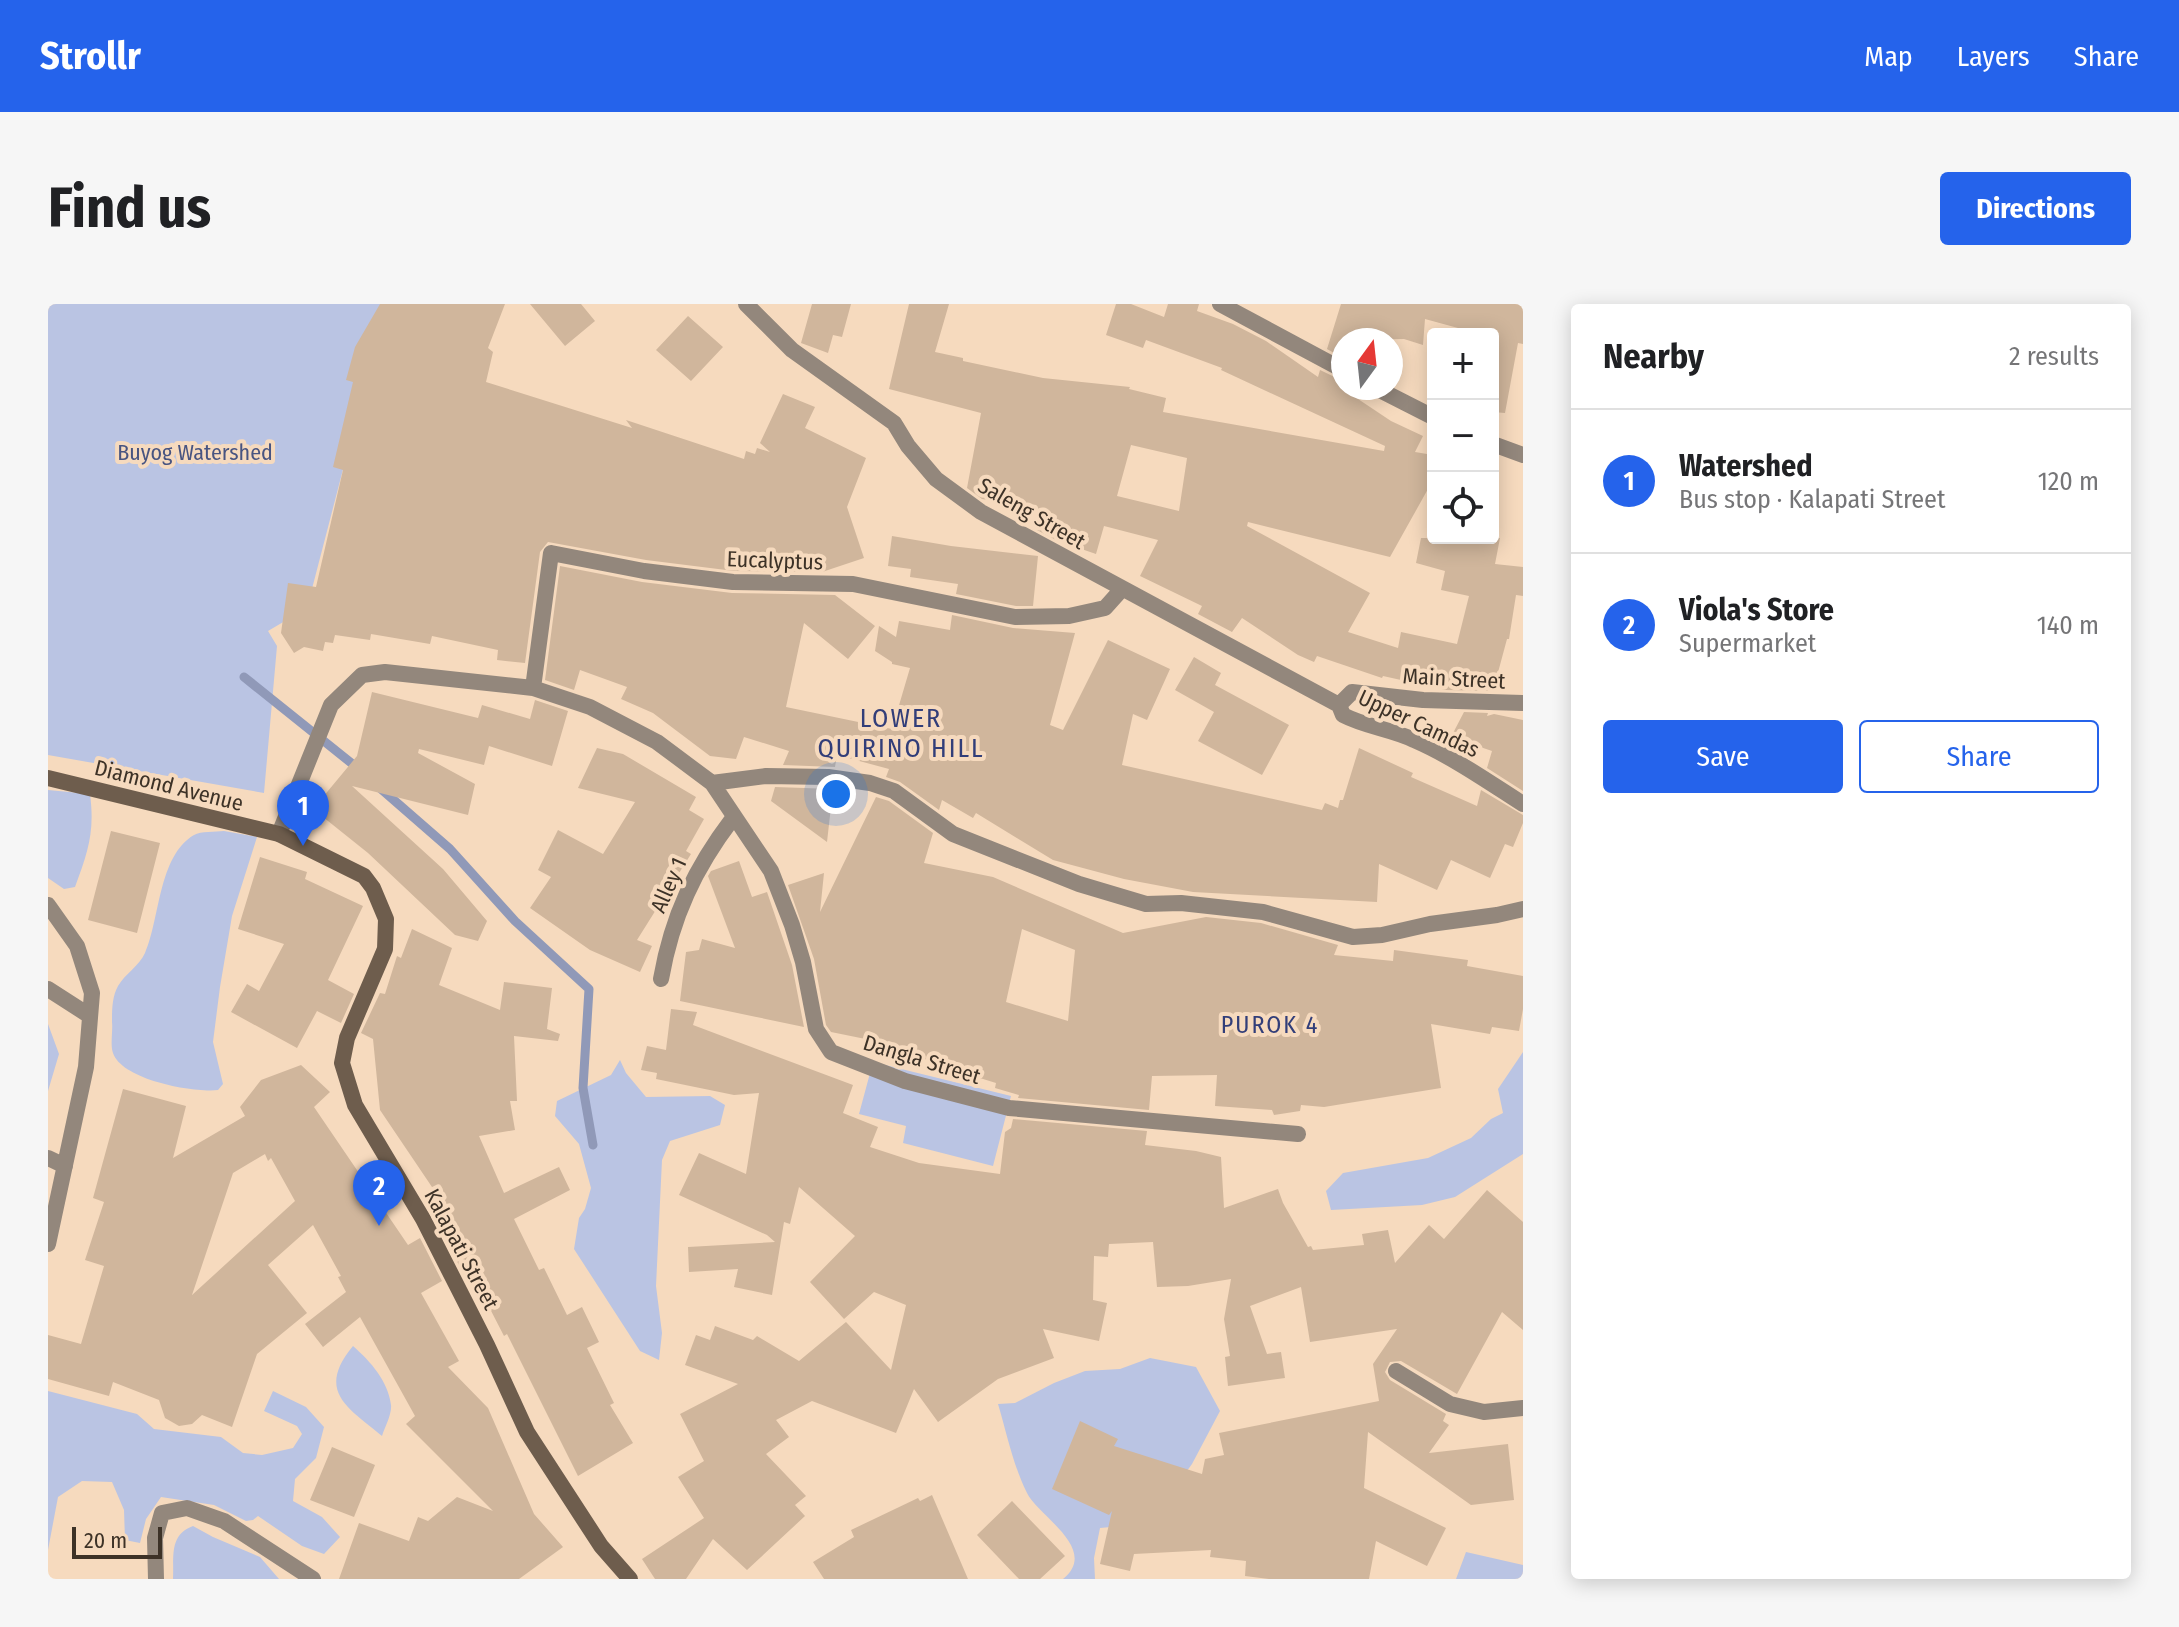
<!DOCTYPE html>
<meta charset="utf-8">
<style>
:root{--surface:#fff;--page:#f6f6f6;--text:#202124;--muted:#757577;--line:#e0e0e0;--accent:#2563eb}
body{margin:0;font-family:"Fira Sans Condensed",sans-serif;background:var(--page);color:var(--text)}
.controls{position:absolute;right:24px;top:24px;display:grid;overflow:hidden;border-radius:8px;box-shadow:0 4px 20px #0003}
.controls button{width:72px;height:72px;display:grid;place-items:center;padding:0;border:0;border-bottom:2px solid var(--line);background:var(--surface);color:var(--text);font:40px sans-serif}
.compass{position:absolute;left:1283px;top:24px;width:72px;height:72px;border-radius:50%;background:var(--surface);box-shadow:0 4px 20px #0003;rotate:15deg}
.scale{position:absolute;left:24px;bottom:20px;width:90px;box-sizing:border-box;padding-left:8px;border:4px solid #3d3227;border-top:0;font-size:22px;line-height:28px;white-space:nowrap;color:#3d3227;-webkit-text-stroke:6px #f6dabe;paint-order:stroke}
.you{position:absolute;left:788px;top:490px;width:28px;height:28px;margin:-20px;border:6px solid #fff;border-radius:50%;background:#1a73e8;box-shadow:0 0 0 12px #1a73e833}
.badge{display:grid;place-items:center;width:52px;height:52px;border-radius:50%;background:var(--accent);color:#fff;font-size:26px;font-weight:700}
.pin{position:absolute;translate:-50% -66px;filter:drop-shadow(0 2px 4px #0008)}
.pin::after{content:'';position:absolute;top:42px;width:28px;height:24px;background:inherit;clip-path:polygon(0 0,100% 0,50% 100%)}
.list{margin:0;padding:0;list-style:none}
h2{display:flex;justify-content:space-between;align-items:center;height:104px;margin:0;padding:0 32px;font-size:34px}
h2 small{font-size:26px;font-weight:400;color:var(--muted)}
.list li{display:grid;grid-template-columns:52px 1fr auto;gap:24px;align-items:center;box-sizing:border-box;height:144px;padding:0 32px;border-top:2px solid var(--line)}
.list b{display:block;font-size:30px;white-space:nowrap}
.list p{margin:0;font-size:26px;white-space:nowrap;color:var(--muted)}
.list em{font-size:26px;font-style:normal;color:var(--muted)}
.actions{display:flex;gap:16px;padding:24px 32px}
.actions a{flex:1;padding:18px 0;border:2px solid var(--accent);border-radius:8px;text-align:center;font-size:28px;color:var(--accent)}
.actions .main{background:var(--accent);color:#fff}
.icon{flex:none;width:44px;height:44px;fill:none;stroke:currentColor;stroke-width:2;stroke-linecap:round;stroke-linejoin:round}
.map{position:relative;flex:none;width:1475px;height:1275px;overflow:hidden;border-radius:8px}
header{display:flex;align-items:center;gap:48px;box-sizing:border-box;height:112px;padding:0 40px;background:var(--accent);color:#fff}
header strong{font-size:38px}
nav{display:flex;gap:44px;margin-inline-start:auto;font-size:28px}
.intro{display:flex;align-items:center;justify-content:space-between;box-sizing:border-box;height:192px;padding:0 48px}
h1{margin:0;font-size:56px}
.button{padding:20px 36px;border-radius:8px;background:var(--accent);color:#fff;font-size:28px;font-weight:700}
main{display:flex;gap:48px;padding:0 48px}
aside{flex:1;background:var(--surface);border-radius:8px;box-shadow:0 4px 20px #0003}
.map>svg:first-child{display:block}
.green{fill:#bac4e3}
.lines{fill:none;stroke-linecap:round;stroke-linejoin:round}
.stream{stroke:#9099b8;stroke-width:9}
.building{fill:#d0b69c;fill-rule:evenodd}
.street{stroke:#93877c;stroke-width:16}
.secondary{stroke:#6e5d4d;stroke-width:16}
.labels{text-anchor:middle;stroke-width:8;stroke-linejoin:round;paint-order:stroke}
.park-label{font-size:22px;fill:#485481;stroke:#f6dabe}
.street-label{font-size:22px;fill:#3d3227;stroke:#f6dabe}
.neighbourhood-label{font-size:24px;letter-spacing:2px;fill:#323e79;stroke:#f6dabe}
.quarter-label{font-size:26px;letter-spacing:2px;fill:#323e79;stroke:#f6dabe}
</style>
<header>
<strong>Strollr</strong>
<nav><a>Map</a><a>Layers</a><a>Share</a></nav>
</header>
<div class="intro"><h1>Find us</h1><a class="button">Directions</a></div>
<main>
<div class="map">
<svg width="1475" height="1275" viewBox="0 0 1475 1275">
<rect width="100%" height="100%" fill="#f6dabe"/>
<path class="green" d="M 0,0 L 338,0 L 259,304 L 220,327 L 229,342 L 216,489 L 0,451 Z
M 0,486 L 42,490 C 47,528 40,548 27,583 L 16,585 L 0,574 Z
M 176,527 L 209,533 L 184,612 L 172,683 L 165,738 L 175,780 L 170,786 C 146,789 74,776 65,749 C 62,741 65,727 64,718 C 64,706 64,693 70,682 C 77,670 91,662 97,649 C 112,616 110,552 146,531 C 153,527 167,528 176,527 Z
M 0,720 L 11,750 L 0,787 Z
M 1475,748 L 1475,850 L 1407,893 L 1374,901 L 1283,906 L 1278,887 L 1295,869 L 1380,854 L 1423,834 L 1443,815 L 1455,809 L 1450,785 Z
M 572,756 L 578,769 L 598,793 L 662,792 L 677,801 L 672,821 L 622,837 L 614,856 L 608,982 L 614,1029 L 611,1056 L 592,1047 L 526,945 L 531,914 L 537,905 L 543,884 L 531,840 L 507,812 L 509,797 L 563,771 Z
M 825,758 L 963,792 L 945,862 L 855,839 L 858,822 L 811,810 Z
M 305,1042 C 323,1058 340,1077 343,1101 C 344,1110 337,1123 334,1132 C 301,1104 267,1088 305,1042 Z
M 1102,1054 L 1148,1063 L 1172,1107 L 1144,1160 L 1102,1217 L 1084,1221 L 1052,1224 L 1046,1254 L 1047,1275 L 1015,1275 C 1052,1245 990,1212 979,1189 C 965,1161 959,1130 950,1100 L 967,1099 L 1006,1079 L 1037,1067 L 1072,1065 Z
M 0,1087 L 89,1110 L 106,1125 L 173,1133 L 195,1149 L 214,1151 L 245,1144 L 254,1130 L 249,1122 L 216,1107 L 225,1087 L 258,1103 L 276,1123 L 268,1154 L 247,1175 L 245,1197 L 274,1213 L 292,1233 L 276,1250 L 254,1242 L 210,1212 L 205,1216 L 198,1217 L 166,1201 L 113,1193 L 98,1215 L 92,1239 L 77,1236 L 76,1206 L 64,1178 L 34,1177 L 10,1193 L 0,1246 Z
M 145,1222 L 165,1233 L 212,1253 L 231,1275 L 125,1275 C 126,1252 121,1231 145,1222 Z
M 1418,1248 L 1475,1261 L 1475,1275 L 1408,1275 Z"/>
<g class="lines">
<path class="stream" d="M 196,373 L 312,466
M 332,484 L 402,545 L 467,617 L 541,685 L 535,784 L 545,841"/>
</g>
<path class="building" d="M 332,0 L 457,0 L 440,44 L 445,48 L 438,78 L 584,124 L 578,116 L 696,155 L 698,147 L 707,150 L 709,144 L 722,148 L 712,139 L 735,90 L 767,103 L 757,124 L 818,154 L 799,203 L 816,254 L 774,268 L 686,267 L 598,256 L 500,238 L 492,248 L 477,359 L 449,356 L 450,346 L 384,332 L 382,340 L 323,330 L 322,336 L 287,331 L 285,339 L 277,338 L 275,347 L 256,343 L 246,349 L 233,329 L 240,279 L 268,283 L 295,166 L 285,163 L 305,78 L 298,76 L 307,43 Z
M 482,0 L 533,0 L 547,17 L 517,42 Z
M 764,0 L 803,0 L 794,33 L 785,31 L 780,49 L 753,39 Z
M 861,0 L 901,0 L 887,48 L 915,54 L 915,57 L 995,74 L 1082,83 L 1081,85 L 1118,94 L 1115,108 L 1336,147 L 1337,142 L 1173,66 L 1174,64 L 1098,36 L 1095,44 L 1058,31 L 1068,0 L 1083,0 L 1116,13 L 1120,0 L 1151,0 L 1149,7 L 1185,20 L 1218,37 L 1270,73 L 1272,66 L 1295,77 L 1295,85 L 1343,117 L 1375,132 L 1367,148 L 1385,151 L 1385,176 L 1342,253 L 1200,218 L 1199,222 L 1322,289 L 1300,328 L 1350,344 L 1353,328 L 1409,340 L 1421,292 L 1393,286 L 1397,267 L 1368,259 L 1373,234 L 1452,234 L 1447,260 L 1475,263 L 1475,292 L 1468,291 L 1461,335 L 1459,335 L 1445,387 L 1398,386 L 1335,372 L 1334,374 L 1269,352 L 1266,358 L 1250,351 L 1194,314 L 1184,328 L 1150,310 L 1154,302 L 1092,272 L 1110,236 L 1056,222 L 1048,250 L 1010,237 L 989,226 L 992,205 L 934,195 L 919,184 L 933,109 L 841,85 ZM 1083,141 L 1139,154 L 1131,207 L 1069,192 Z
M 1293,0 L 1475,0 L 1475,40 L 1470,39 L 1457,109 L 1445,108 L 1445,30 L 1432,30 L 1377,15 L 1375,41 L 1356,35 L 1295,36 L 1295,54 L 1279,45 Z
M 640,12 L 675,43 L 643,77 L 608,46 Z
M 844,232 L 903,242 L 990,252 L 985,302 L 968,302 L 908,290 L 910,280 L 862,273 L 863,265 L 840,262 Z
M 512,262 L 594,278 L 684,289 L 787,291 L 827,322 L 800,355 L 756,319 L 738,403 L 844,425 L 862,364 L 844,360 L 844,358 L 827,347 L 831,322 L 848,333 L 851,317 L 902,326 L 904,311 L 965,324 L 1027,329 L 1002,421 L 1015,426 L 1060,336 L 1122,365 L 1099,416 L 1085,410 L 1074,461 L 1274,506 L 1277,499 L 1290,504 L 1292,496 L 1295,496 L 1311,444 L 1365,469 L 1363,473 L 1429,502 L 1433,486 L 1475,511 L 1475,519 L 1465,543 L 1457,540 L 1442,574 L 1403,556 L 1389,586 L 1331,560 L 1329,598 L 1145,588 L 1076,575 L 1005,556 L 928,509 L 925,514 L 894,496 L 891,506 L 852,478 L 838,473 L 841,465 L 789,451 L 787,463 L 735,461 L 741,447 L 696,433 L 688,455 L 662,452 L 605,409 L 573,395 L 579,383 L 532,366 L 526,386 L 497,376 Z
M 1146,353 L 1173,369 L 1167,381 L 1241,421 L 1214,471 L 1150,437 L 1166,408 L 1127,386 Z
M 324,388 L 430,414 L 434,401 L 482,415 L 487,396 L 520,407 L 504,462 L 441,442 L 436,461 L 371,445 L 370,449 L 427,480 L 420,511 L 304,482 L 395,565 L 439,617 L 430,637 L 407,631 L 320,549 L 265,505 L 309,452 Z
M 1416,408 L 1440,409 L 1439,412 L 1446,410 L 1475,416 L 1475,487 L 1439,464 L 1444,447 L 1403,433 Z
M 549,444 L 575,450 L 648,493 L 641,506 L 656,515 L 638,547 L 643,550 L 589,636 L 604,642 L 592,668 L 542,646 L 482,604 L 503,573 L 490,566 L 510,526 L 555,550 L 587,498 L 530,484 Z
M 727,483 L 785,485 L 779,538 L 723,497 Z
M 828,493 L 841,497 L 885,529 L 876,559 L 945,573 L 1075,629 L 1158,613 L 1213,619 L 1290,641 L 1286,651 L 1345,657 L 1346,646 L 1420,656 L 1419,662 L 1475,672 L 1475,705 L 1471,727 L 1444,723 L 1442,730 L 1383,720 L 1393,784 L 1276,803 L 1253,801 L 1252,807 L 1226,811 L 1224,806 L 1167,802 L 1169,771 L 1104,772 L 1101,806 L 970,794 L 971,791 L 947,784 L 948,779 L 906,766 L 908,759 L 851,752 L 852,742 L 783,728 L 778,721 L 766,655 L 740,581 L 776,569 L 772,608 ZM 974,625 L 1027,646 L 1020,717 L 958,698 Z
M 63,527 L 112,539 L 89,629 L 40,616 Z
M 212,553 L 259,568 L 257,575 L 315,602 L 280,676 L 306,690 L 293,719 L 269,707 L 249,744 L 183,708 L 199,680 L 211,687 L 236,640 L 190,625 Z
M 691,557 L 704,593 L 719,588 L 744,661 L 756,723 L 632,697 L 638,648 L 651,646 L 654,635 L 687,644 L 660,572 L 663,567 Z
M 364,625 L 404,644 L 391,681 L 452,706 L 456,678 L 504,684 L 499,725 L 512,730 L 510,737 L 466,732 L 469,797 L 462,797 L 467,826 L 431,832 L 456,889 L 511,863 L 522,886 L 466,915 L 491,966 L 496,964 L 519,1011 L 534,1003 L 551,1038 L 539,1044 L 566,1099 L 562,1101 L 585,1139 L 530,1172 L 459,1030 L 456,1032 L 421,964 L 414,967 L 392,924 L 401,919 L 386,886 L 332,806 L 325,735 L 313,729 L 332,689 L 337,690 L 349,652 L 353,654 Z
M 623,705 L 649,708 L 645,721 L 805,781 L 795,809 L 830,823 L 822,843 L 871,859 L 952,870 L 957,828 L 963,824 L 965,815 L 1099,827 L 1097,841 L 1148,847 L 1173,853 L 1176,904 L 1230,885 L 1235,899 L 1260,943 L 1263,942 L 1265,946 L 1316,941 L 1314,930 L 1340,926 L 1347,959 L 1381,921 L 1396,935 L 1439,886 L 1475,918 L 1475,1026 L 1454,1008 L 1409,1090 L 1353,1057 L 1342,1058 L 1337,1068 L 1342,1076 L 1398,1110 L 1395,1117 L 1401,1121 L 1381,1149 L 1460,1140 L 1466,1196 L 1423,1201 L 1320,1128 L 1316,1184 L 1398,1224 L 1379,1262 L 1328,1237 L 1321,1275 L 1221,1275 L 1197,1272 L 1198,1257 L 1162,1253 L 1163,1246 L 1086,1250 L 1082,1267 L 1052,1260 L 1064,1207 L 1061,1211 L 1004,1185 L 1032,1117 L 1070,1135 L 1066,1142 L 1154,1170 L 1157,1155 L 1176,1151 L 1171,1129 L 1331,1097 L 1325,1060 L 1349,1025 L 1262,1038 L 1253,983 L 1202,1002 L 1219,1050 L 1233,1048 L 1237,1074 L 1180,1082 L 1177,1053 L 1182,1052 L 1176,1015 L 1183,975 L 1140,982 L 1109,983 L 1105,938 L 1061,940 L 1060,953 L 1046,952 L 1045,996 L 1059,999 L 1051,1037 L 995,1025 L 1006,1054 L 950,1075 L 890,1118 L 866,1085 L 848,1129 L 764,1097 L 728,1116 L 741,1133 L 718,1150 L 758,1192 L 747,1201 L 757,1212 L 699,1266 L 665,1235 L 638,1275 L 607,1275 L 594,1255 L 656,1214 L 630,1173 L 656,1157 L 632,1110 L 690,1080 L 637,1061 L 648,1031 L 662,1036 L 667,1022 L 705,1036 L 709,1032 L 751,1057 L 798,1018 L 843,1066 L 858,1001 L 826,988 L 796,1015 L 762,978 L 807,932 L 751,883 L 742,920 L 736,918 L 724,991 L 686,983 L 690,965 L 641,968 L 640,943 L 727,938 L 719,931 L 631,891 L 651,849 L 698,870 L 711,789 L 686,791 L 608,775 L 609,769 L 593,766 L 599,742 L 618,746 Z
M 253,761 L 282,788 L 266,803 L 360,941 L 372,934 L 394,977 L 373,989 L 411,1057 L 400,1063 L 440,1104 L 486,1210 L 515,1243 L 471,1275 L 291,1275 L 311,1219 L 361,1237 L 370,1213 L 380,1217 L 409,1193 L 445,1207 L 358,1120 L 367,1112 L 312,1013 L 275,1043 L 257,1020 L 298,988 L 290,973 L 293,972 L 265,921 L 220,961 L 259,1009 L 209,1050 L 184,1123 L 154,1111 L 144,1120 L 131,1122 L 117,1114 L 111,1096 L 65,1078 L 61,1092 L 0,1075 L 0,1031 L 33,1040 L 56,962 L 37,956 L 56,898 L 45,894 L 75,785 L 138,802 L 125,854 L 197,812 L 192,803 L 213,776 ZM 217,850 L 220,857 L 223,854 L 247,897 L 144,991 L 185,869 Z
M 284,1143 L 327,1161 L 306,1213 L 262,1196 Z
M 884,1191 L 920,1275 L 776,1275 L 765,1258 L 806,1233 L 803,1226 L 870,1194 L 872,1197 Z
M 964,1197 L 1017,1252 L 992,1275 L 971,1275 L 929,1231 Z"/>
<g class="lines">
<path class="street" d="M 698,0 L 744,46 L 846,119 L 860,142 L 888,175 L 933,208 L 1291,401
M 1172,0 L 1295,66
M 1328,84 L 1385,113
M 1445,140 L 1475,151
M 485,384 L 503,249 L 596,267 L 685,278 L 805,280 L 967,313 L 1021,312 L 1057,304 L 1074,285
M 1291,401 L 1295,411 C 1318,423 1343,425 1366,436 C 1405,453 1439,477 1475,500
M 1291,401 L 1304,388 L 1375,396 L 1475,399
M 664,479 L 723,567 L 744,621 L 755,658 L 768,725 L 783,748 L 857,777 L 961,804 L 1250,830
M 231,530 L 283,401 L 314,371 L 337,368 L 485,384 L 542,403 L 609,438 L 664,479 L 718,472 L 780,473 L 822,479 L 846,487 L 905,530 L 1031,580 L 1098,600 L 1133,599 L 1215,608 L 1305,633 L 1334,631 L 1382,620 L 1449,611 L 1475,605
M 0,601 L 29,642 L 44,689 L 38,763 L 0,940
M 613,675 C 624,612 647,564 685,514
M 0,685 L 42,712
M 0,854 L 17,862
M 1348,1067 L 1402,1100 L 1436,1108 L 1475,1104
M 108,1275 L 107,1234 L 114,1209 L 139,1204 L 176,1217 L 265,1275"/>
<path class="secondary" d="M 0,474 L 231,530 L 316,572 L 325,584 L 338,615 L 337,645 L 299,734 L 294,759 L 307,801 L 375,915 L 439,1041 L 479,1128 L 553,1242 L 582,1275"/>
</g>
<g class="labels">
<g class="park-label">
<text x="147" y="156">Buyog Watershed</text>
</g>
<g class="street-label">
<text transform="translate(984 209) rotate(30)" y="8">Saleng Street</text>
<text transform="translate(727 256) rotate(2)" y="8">Eucalyptus</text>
<text transform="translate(1406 374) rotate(3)" y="8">Main Street</text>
<text transform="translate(1371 419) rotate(25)" y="8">Upper Camdas</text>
<text transform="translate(121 481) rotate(14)" y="8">Diamond Avenue</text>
<text transform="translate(620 581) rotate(-66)" y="8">Alley 1</text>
<text transform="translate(874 755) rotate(17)" y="8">Dangla Street</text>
<text transform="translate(414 945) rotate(62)" y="8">Kalapati Street</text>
</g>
<g class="neighbourhood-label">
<text x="1222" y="729">PUROK 4</text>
</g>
<g class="quarter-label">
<text x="853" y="423">LOWER<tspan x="853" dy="30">QUIRINO HILL</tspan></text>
</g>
</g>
</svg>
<div class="controls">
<button>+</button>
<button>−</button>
<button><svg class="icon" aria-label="locate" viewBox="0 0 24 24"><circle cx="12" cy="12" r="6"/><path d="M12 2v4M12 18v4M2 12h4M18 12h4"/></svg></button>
</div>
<svg class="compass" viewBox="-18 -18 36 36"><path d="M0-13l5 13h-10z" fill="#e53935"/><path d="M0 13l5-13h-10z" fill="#757577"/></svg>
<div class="scale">20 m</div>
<div class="you"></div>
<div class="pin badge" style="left:255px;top:542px">1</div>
<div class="pin badge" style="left:331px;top:922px">2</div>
</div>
<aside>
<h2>Nearby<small>2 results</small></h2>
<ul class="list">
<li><span class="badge">1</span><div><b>Watershed</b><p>Bus stop · Kalapati Street</p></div><em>120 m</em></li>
<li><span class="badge">2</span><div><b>Viola's Store</b><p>Supermarket</p></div><em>140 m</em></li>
</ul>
<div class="actions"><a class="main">Save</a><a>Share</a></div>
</aside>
</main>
